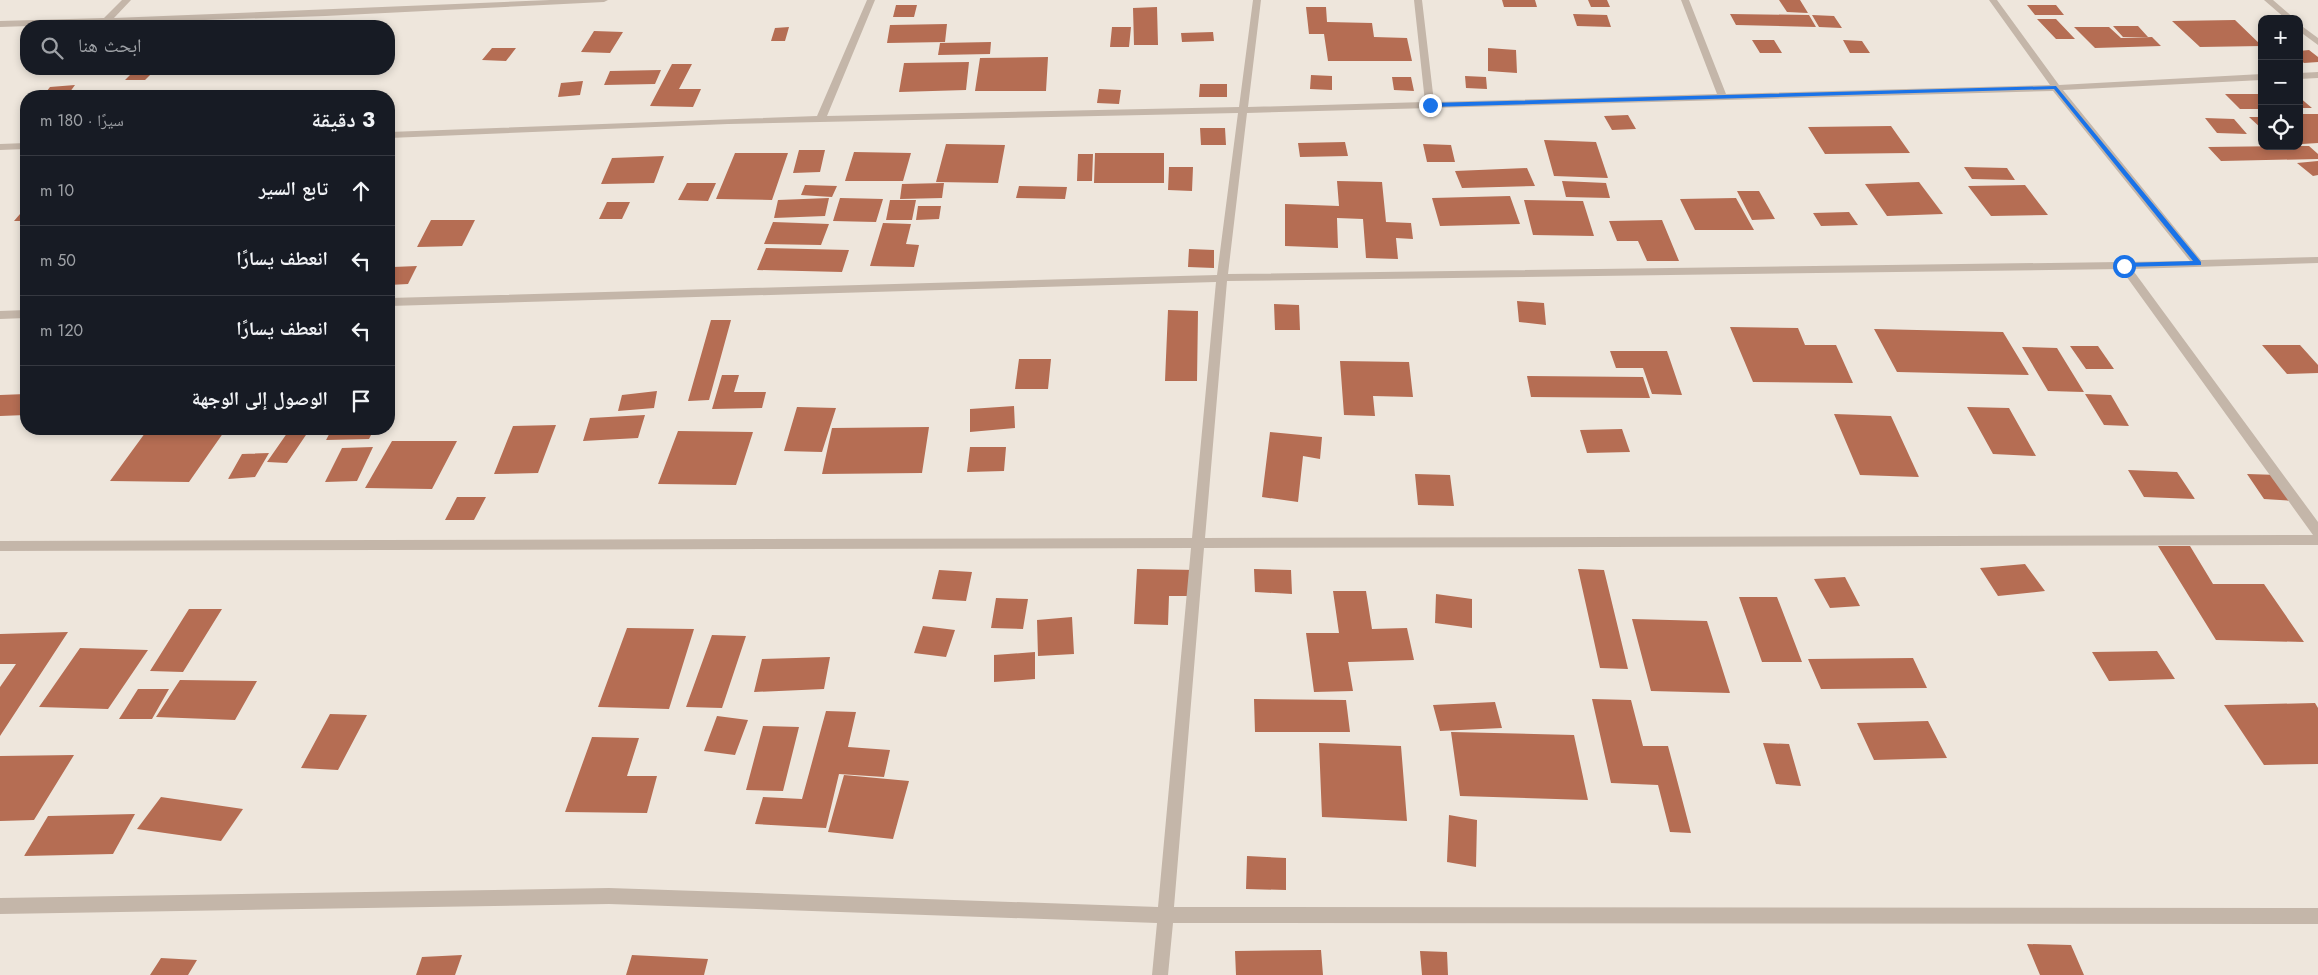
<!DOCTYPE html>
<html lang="ar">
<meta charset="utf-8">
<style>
:root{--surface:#171b24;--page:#242831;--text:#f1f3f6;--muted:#9ea1a6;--line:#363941}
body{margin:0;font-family:Jost,"Noto Naskh Arabic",sans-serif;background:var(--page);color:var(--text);direction:rtl}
.controls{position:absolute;right:15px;top:15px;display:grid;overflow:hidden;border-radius:10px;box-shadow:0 2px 8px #0003}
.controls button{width:45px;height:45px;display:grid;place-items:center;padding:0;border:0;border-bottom:1px solid var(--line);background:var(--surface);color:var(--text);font:25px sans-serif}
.stop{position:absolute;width:15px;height:15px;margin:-11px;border:4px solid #1a73e8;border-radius:50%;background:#fff}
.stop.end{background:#1a73e8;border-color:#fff;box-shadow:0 1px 5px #0008}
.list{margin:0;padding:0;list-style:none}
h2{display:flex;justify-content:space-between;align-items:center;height:65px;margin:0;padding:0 20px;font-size:21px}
h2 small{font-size:16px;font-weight:400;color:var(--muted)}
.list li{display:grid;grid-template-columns:32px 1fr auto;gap:15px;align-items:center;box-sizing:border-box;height:70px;padding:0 20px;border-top:1px solid var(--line)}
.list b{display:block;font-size:19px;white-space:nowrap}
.list em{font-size:16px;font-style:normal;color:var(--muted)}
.icon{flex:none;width:28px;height:28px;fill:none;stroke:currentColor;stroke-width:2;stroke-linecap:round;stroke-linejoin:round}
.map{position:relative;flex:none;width:2318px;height:975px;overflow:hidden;direction:ltr}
.search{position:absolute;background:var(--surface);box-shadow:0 2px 8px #0003;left:20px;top:20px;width:375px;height:55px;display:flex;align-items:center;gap:12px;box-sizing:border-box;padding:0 18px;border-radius:20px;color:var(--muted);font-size:19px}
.panel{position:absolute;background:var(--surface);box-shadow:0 2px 8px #0003;left:20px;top:90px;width:375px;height:345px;border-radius:20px;direction:rtl}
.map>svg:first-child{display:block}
.building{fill:#b56d53}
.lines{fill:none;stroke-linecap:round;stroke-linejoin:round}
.minor{fill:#c4b6a9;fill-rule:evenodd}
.route{fill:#1a73e8}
</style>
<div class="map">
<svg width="2318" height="975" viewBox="0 0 2318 975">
<rect width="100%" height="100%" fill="#eee6dc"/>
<path class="building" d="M 1502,0 L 1535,0 L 1537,7 L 1504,7 Z
M 1588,0 L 1607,0 L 1610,7 L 1591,7 Z
M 1779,0 L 1800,0 L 1808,13 L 1787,12 Z
M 896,5 L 917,5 L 914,17 L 893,17 Z
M 2027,5 L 2056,5 L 2064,15 L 2035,15 Z
M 1157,7 L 1158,45 L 1134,45 L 1133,8 Z
M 1306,7 L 1326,7 L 1327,22 L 1372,23 L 1374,37 L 1407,38 L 1412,61 L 1328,61 L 1324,34 L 1309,34 Z
M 1573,14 L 1607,15 L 1611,27 L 1577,26 Z
M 1730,14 L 1809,15 L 1816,27 L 1736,25 Z
M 1812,15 L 1834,16 L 1842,28 L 1819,27 Z
M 2037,19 L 2056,19 L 2075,39 L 2056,39 Z
M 2235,20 L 2262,46 L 2200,47 L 2172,21 Z
M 947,24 L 945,42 L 887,43 L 890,25 Z
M 2113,26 L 2138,26 L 2148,37 L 2123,37 Z
M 789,27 L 785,41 L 771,41 L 775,28 Z
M 1112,27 L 1131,27 L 1129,47 L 1110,47 Z
M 2074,27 L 2109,27 L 2121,38 L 2152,37 L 2161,46 L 2095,48 Z
M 594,31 L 623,32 L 610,53 L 581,52 Z
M 1213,32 L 1214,41 L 1182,42 L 1181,33 Z
M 1752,40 L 1774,40 L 1782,53 L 1760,53 Z
M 1843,40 L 1862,41 L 1870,53 L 1850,53 Z
M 991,42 L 990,54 L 938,55 L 940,43 Z
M 492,48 L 516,48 L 506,61 L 482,60 Z
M 1488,48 L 1516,50 L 1517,73 L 1488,71 Z
M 2309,50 L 2318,57 L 2318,62 L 2304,63 L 2299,59 L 2299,51 Z
M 1048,57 L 1046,91 L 975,91 L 980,58 Z
M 969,62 L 966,90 L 899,92 L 904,63 Z
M 672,64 L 692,64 L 679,89 L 701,89 L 693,107 L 650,106 Z
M 136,69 L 156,69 L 145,80 L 125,80 Z
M 661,70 L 655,84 L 604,85 L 610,71 Z
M 1311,75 L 1332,76 L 1332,90 L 1310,89 Z
M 1465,76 L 1486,77 L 1487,89 L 1466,88 Z
M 1392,77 L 1411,77 L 1414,91 L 1394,90 Z
M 583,81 L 580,95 L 558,97 L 561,83 Z
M 1200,84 L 1227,84 L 1227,97 L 1199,97 Z
M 75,85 L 67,96 L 43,96 L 50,87 Z
M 1099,89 L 1121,90 L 1119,104 L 1097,103 Z
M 2225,94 L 2262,94 L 2262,109 L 2240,109 Z
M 2299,97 L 2312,108 L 2299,108 Z
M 2299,114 L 2318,114 L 2318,143 L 2302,144 L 2299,141 Z
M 1628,115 L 1636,129 L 1612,130 L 1604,116 Z
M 2249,117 L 2262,117 L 2262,129 Z
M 2205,118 L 2234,119 L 2247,134 L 2217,133 Z
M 1891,126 L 1910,153 L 1825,154 L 1808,127 Z
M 1200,128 L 1225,128 L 1226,145 L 1201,145 Z
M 1544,140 L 1596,142 L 1608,178 L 1554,176 Z
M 1345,142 L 1348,156 L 1300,157 L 1298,143 Z
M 946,144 L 1005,145 L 998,183 L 936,182 Z
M 1423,144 L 1451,145 L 1455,162 L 1427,162 Z
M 2294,146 L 2309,146 L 2318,154 L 2318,159 L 2221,161 L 2208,147 Z
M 799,150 L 825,150 L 820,172 L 793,173 Z
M 854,152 L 911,153 L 903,181 L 845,181 Z
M 735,153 L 788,153 L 772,200 L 716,199 Z
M 1095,153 L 1164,153 L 1164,183 L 1094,183 Z
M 1078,154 L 1093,154 L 1092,181 L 1077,181 Z
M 664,156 L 654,183 L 601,184 L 612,158 Z
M 2318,161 L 2318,175 L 2313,176 L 2297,163 Z
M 1169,167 L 1193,167 L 1192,191 L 1168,190 Z
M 1964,167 L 2007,168 L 2015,180 L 1972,179 Z
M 1527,168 L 1535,186 L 1462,188 L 1455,171 Z
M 1337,181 L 1382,182 L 1386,222 L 1411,223 L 1413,239 L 1396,238 L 1398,259 L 1366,258 L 1363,219 L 1337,218 L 1338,248 L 1285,246 L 1285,204 L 1339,206 Z
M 1562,181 L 1606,183 L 1610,198 L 1566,197 Z
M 1919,182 L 1943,214 L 1887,216 L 1865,184 Z
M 687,183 L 716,183 L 708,201 L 678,200 Z
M 944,183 L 942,198 L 900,199 L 902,184 Z
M 805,185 L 837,186 L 832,197 L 801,195 Z
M 2025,185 L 2048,215 L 1991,216 L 1968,186 Z
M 1019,186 L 1067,187 L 1065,199 L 1016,198 Z
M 1737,191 L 1759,191 L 1775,219 L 1752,220 Z
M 1510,196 L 1520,224 L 1440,226 L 1432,198 Z
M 829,198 L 825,216 L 774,218 L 778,200 Z
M 840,198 L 883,199 L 876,222 L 833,221 Z
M 1736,198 L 1754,230 L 1695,230 L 1680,199 Z
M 890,200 L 916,200 L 912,220 L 886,220 Z
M 1524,200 L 1583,201 L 1594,236 L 1533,235 Z
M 607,202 L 630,202 L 622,219 L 599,219 Z
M 918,206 L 941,206 L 939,219 L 916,220 Z
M 26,207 L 26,221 L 14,221 Z
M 1849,212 L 1858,225 L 1821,226 L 1813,213 Z
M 431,220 L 475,220 L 462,246 L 417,247 Z
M 1662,220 L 1679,261 L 1647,261 L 1638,241 L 1617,241 L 1609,221 Z
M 773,222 L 829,224 L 821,245 L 764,244 Z
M 883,223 L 911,224 L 906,244 L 919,245 L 914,267 L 870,266 Z
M 766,248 L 849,250 L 842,272 L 757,270 Z
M 1189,249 L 1214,250 L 1214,268 L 1188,267 Z
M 417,266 L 408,284 L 389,285 L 389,275 L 393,267 Z
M 1517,301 L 1544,303 L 1546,325 L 1519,322 Z
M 1274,304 L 1299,305 L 1300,330 L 1275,330 Z
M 1168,310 L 1198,311 L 1197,381 L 1165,381 Z
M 711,320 L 731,320 L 709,400 L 688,401 Z
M 1730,327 L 1798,328 L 1805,345 L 1836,345 L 1853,383 L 1753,382 Z
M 1874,329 L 2003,332 L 2029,375 L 1897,372 Z
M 2262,345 L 2300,345 L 2318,365 L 2318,373 L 2287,374 Z
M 2070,346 L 2098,346 L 2114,369 L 2086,369 Z
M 2022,347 L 2057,348 L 2084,392 L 2048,391 Z
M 1610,351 L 1667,351 L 1682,395 L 1652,394 L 1643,368 L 1616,368 Z
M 1019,359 L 1051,359 L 1048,389 L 1015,389 Z
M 1340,361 L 1409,362 L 1413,397 L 1373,396 L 1375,416 L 1344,415 Z
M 722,375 L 739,375 L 734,392 L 766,392 L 762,408 L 712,409 Z
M 1527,376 L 1643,377 L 1650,398 L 1531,397 Z
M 657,391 L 654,408 L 618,411 L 622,395 Z
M 26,394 L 26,415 L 0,416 L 0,395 Z
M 2085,394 L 2111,395 L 2129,426 L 2104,425 Z
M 1014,406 L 1015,428 L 970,432 L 970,409 Z
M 797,407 L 836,408 L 822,452 L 784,451 Z
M 1967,407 L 2009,408 L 2036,456 L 1993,454 Z
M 1834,414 L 1891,416 L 1919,477 L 1860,475 Z
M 645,415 L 638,438 L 583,441 L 590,418 Z
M 556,425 L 538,473 L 494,474 L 513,426 Z
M 929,427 L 922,473 L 822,474 L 832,428 Z
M 148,429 L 226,429 L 189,482 L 110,481 Z
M 290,429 L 310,429 L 287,463 L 267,462 Z
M 332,429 L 374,429 L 369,439 L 326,440 Z
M 1622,429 L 1630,452 L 1587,453 L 1580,430 Z
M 678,431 L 753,432 L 736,485 L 658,484 Z
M 1270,432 L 1322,437 L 1320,459 L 1303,456 L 1298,502 L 1262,497 Z
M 392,441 L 457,441 L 432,489 L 365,488 Z
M 373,447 L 357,481 L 325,482 L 342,448 Z
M 970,447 L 1006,447 L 1004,471 L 967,472 Z
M 269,453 L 255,477 L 228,479 L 242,454 Z
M 2128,470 L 2177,472 L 2195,499 L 2144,497 Z
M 1415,474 L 1450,475 L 1454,506 L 1418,505 Z
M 2247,474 L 2279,475 L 2296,501 L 2264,499 Z
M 457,497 L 486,497 L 474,520 L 445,520 Z
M 2158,546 L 2190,546 L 2213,584 L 2264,584 L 2304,642 L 2216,640 Z
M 2025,564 L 2045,591 L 1998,596 L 1980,568 Z
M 1137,569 L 1197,570 L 1196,596 L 1169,596 L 1168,625 L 1134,624 Z
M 1254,569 L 1291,570 L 1292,594 L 1255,592 Z
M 1578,569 L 1604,570 L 1628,669 L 1600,668 Z
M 939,570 L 972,572 L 966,601 L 932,599 Z
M 1845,577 L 1860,606 L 1830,608 L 1814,579 Z
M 1333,591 L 1366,591 L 1372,629 L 1407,628 L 1414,660 L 1348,662 L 1353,691 L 1314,692 L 1306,633 L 1339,633 Z
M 1436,594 L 1472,599 L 1472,628 L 1435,623 Z
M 1739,597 L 1777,597 L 1802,662 L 1762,662 Z
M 996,598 L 1028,599 L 1023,629 L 991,628 Z
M 189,609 L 222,609 L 183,672 L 150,671 Z
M 1072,617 L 1074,654 L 1038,656 L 1037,620 Z
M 1632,619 L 1707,621 L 1730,693 L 1651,691 Z
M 923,626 L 955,630 L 946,657 L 914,653 Z
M 627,628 L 694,629 L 669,709 L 598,707 Z
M 68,632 L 0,736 L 0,687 L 16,664 L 0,664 L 0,634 Z
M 712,635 L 746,636 L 722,708 L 686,707 Z
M 80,648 L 148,650 L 108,709 L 39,707 Z
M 2157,651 L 2175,679 L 2109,681 L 2092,652 Z
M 1035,652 L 1035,679 L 994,682 L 994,655 Z
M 830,657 L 824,689 L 754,692 L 762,659 Z
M 1913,658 L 1927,688 L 1821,689 L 1808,659 Z
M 180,680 L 257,681 L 235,720 L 156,717 Z
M 138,689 L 169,689 L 152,719 L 119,719 Z
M 1254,699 L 1346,700 L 1350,732 L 1255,732 Z
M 1592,699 L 1631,700 L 1643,746 L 1668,746 L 1691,833 L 1670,832 L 1658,785 L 1611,783 Z
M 1495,702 L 1502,728 L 1440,731 L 1433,705 Z
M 2315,703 L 2318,708 L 2318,764 L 2264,765 L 2224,705 Z
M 826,711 L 856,712 L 848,747 L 890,750 L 884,777 L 839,774 L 826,828 L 755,824 L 763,797 L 802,799 Z
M 330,714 L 367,715 L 338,770 L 301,768 Z
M 717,716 L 748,720 L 735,755 L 704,751 Z
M 1928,721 L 1947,758 L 1874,760 L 1857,723 Z
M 763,726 L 799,727 L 783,791 L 746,790 Z
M 1451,732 L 1574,735 L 1588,800 L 1460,796 Z
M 592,737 L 639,738 L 627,776 L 657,776 L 647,813 L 565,812 Z
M 1319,743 L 1401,746 L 1407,821 L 1322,817 Z
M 1763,743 L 1789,744 L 1801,786 L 1776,784 Z
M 74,755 L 34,820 L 0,821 L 0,756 Z
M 844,775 L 909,781 L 893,839 L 828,832 Z
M 161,797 L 243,809 L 221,841 L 137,829 Z
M 135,814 L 113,854 L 24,856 L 48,816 Z
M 1449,815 L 1477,820 L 1476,867 L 1447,862 Z
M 1247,856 L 1286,858 L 1286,890 L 1246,889 Z
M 2027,944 L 2071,945 L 2084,975 L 2040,975 Z
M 1321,950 L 1323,975 L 1236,975 L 1235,951 Z
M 1420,951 L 1447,952 L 1448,975 L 1422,975 Z
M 462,955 L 455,975 L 416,975 L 422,957 Z
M 632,955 L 708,959 L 704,975 L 626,975 Z
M 161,958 L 197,960 L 188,975 L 150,975 Z"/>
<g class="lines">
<path class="minor" d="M 122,0 L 131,0 L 114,18 L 550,0 L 608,0 L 604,2 L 325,16 L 0,27 L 0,21 L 104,18 Z
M 867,0 L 875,0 L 827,116 L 1239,107 L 1253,0 L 1261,0 L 1248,107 L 1425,102 L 1414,0 L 1422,0 L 1434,102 L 1717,94 L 1681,0 L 1689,0 L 1726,94 L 2050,85 L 1989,0 L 1997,0 L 2059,85 L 2262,74 L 2262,80 L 2063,90 L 2201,260 L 2318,257 L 2318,263 L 2132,269 L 2318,522 L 2318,545 L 1204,548 L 1174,907 L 2318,908 L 2318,924 L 1173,923 L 1168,975 L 1152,975 L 1157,923 L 609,904 L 0,914 L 0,898 L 609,888 L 1158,907 L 1191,548 L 0,551 L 0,541 L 1192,538 L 1216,282 L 389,306 L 389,298 L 1217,275 L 1238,113 L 728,124 L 389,138 L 389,132 L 817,116 ZM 2053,91 L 2190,261 L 1228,274 L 1247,113 ZM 2121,269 L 2313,535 L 1205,538 L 1227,281 Z
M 2264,0 L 2273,0 L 2295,19 L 2286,19 Z
M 2299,24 L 2318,38 L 2318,45 L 2299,31 Z
M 2318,72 L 2318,78 L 2299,79 L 2299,73 Z
M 26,143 L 26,149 L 0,150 L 0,144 Z
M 26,310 L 26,318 L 0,319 L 0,311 Z"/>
</g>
<path class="route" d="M 2056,86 L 2201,262 L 2201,265 L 2122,267 L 2121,266 L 2124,263 L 2193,261 L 2054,89 L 1430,107 L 1427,105 L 1430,103 Z"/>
</svg>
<div class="controls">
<button>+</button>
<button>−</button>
<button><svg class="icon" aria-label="locate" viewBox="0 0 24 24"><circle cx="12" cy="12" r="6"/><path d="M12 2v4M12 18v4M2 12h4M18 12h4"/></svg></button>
</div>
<div class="stop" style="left:2124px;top:266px"></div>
<div class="stop end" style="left:1430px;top:105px"></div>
<div class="search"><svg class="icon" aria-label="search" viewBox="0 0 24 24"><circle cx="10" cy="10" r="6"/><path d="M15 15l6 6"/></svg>ابحث هنا</div>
<section class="panel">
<h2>3 دقيقة<small>سيرًا · 180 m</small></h2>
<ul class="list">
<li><svg class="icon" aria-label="ahead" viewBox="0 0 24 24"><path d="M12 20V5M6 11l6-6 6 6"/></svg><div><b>تابع السير</b></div><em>10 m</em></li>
<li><svg class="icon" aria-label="left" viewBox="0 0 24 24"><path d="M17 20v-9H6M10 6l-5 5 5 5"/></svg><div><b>انعطف يسارًا</b></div><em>50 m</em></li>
<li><svg class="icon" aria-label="left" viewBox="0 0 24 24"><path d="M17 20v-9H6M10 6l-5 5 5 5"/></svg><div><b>انعطف يسارًا</b></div><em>120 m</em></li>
<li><svg class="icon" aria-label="arrive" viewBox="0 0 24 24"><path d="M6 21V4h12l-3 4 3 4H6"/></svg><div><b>الوصول إلى الوجهة</b></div></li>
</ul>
</section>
</div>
